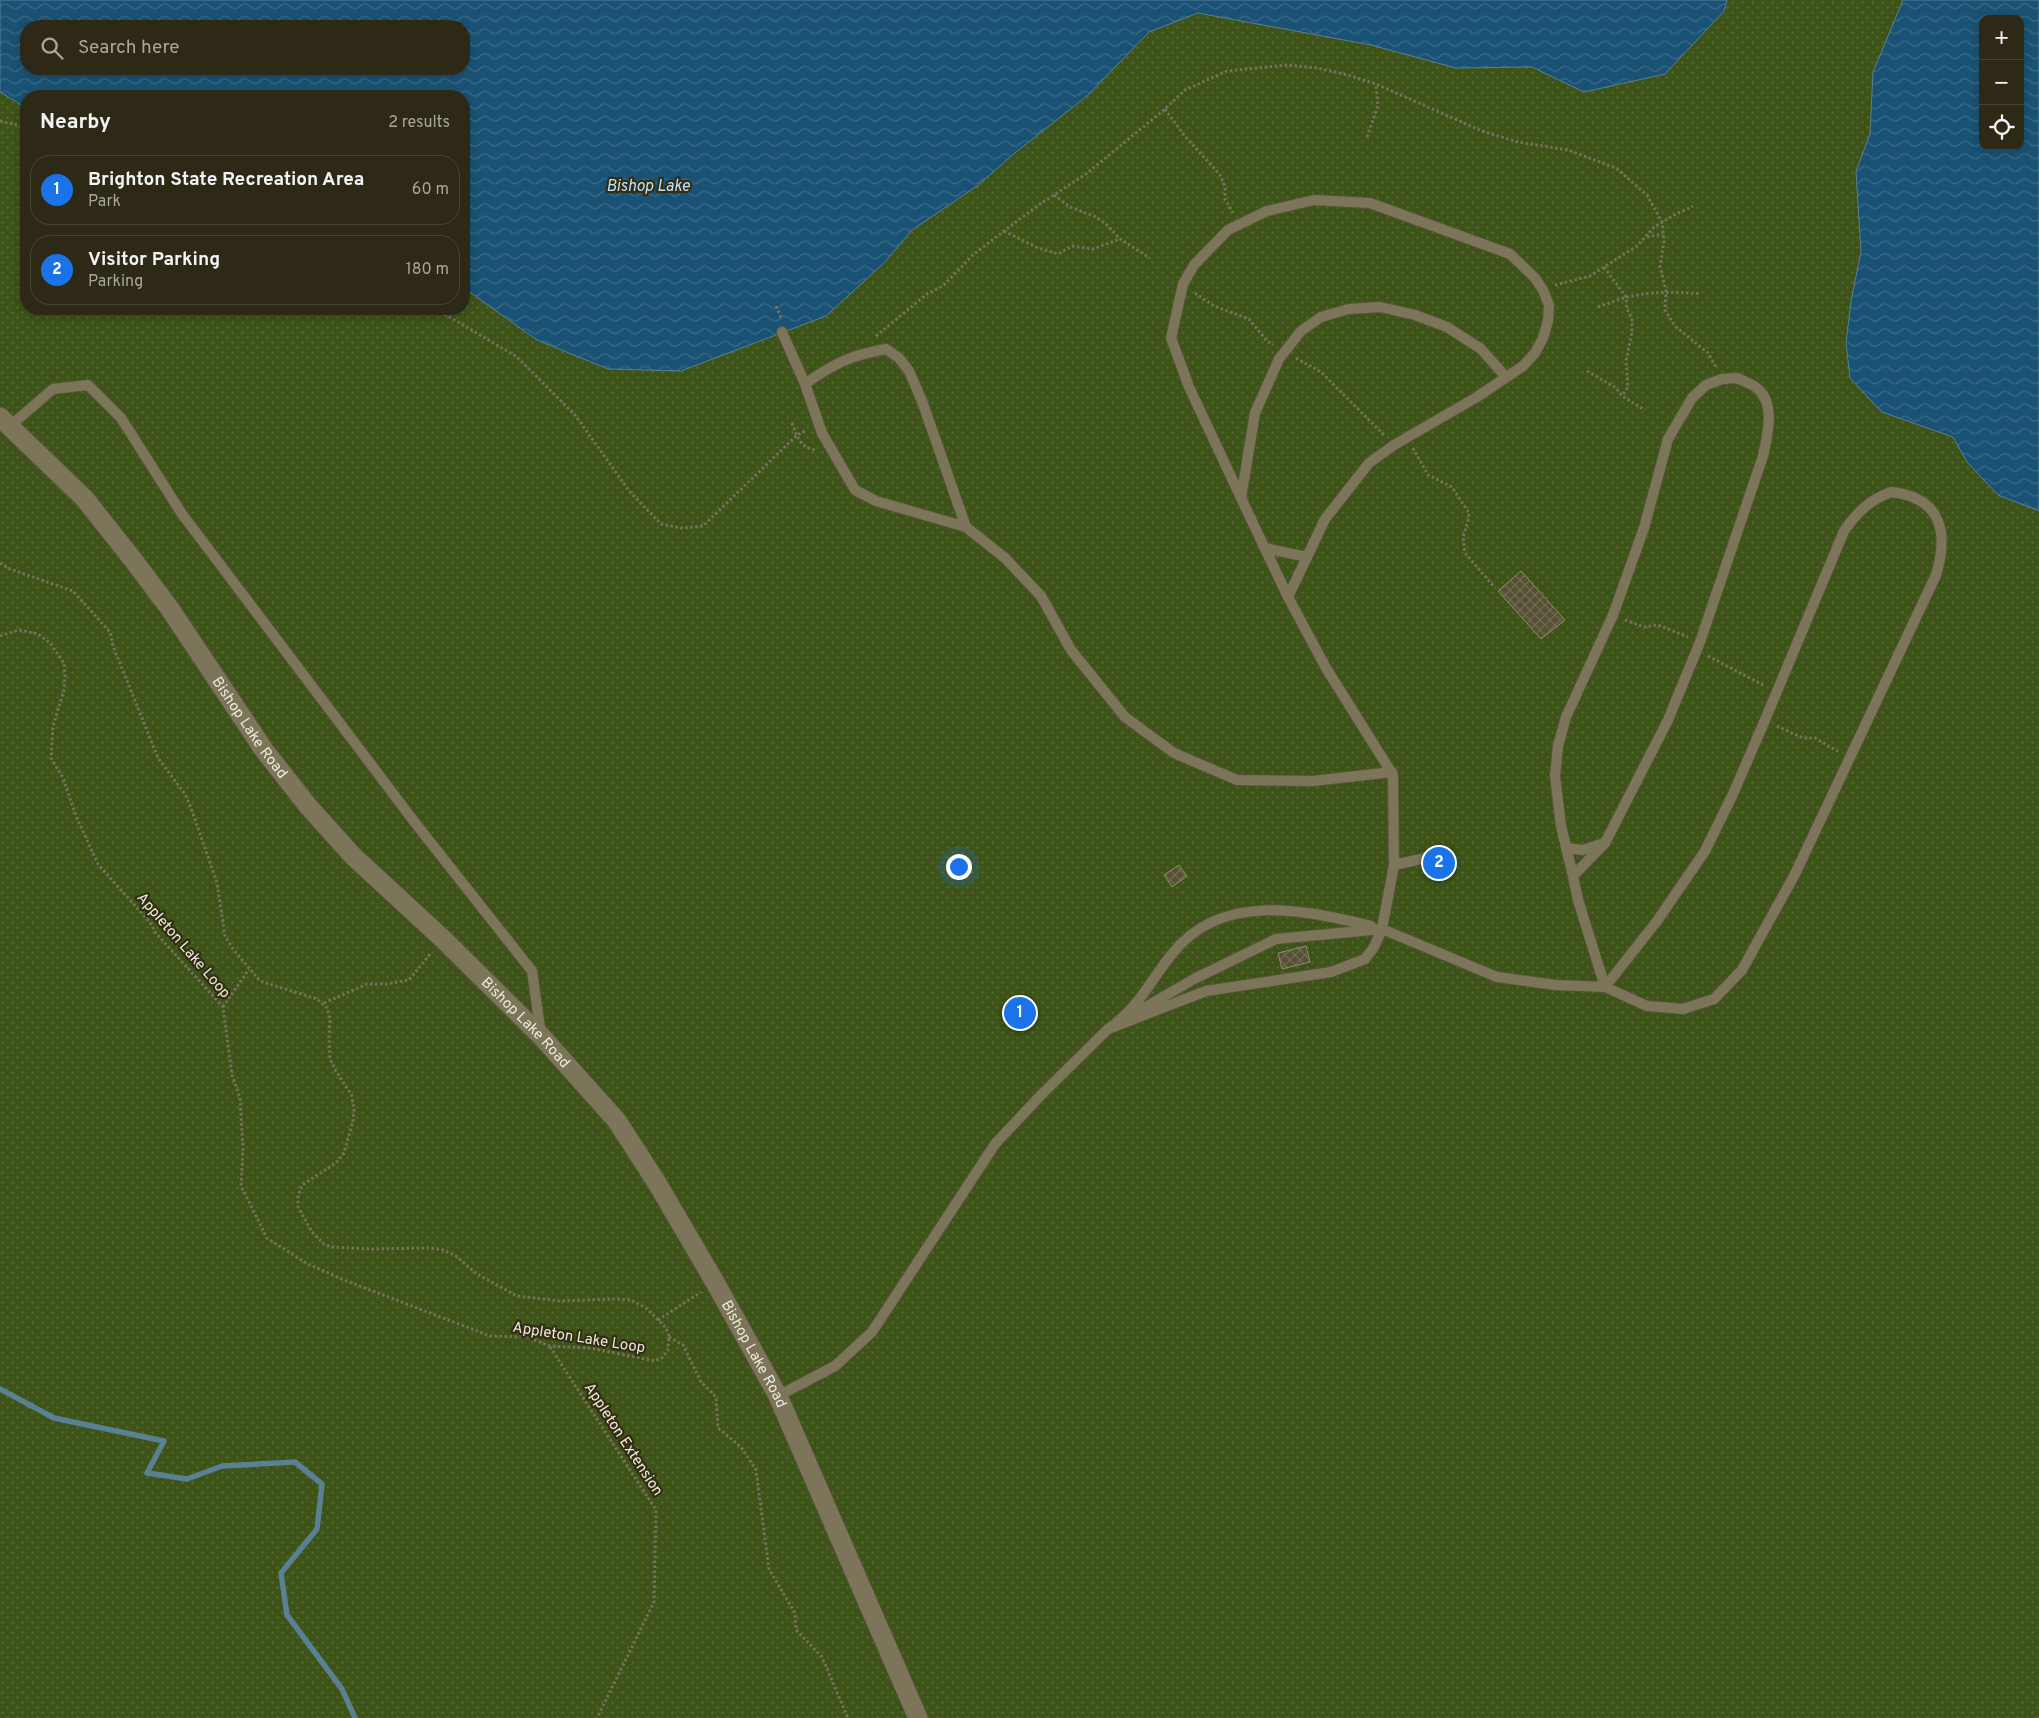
<!DOCTYPE html>
<meta charset="utf-8">
<style>
:root{--surface:#2e2916;--page:#36311f;--text:#f1f3f6;--muted:#a7a6a1;--line:#494535;--accent:#1a73e8}
body{margin:0;font-family:Overpass,sans-serif;background:var(--page);color:var(--text)}
.controls{position:absolute;right:15px;top:15px;display:grid;overflow:hidden;border-radius:10px;box-shadow:0 2px 8px #0003}
.controls button{width:45px;height:45px;display:grid;place-items:center;padding:0;border:0;border-bottom:1px solid var(--line);background:var(--surface);color:var(--text);font:25px sans-serif}
.you{position:absolute;left:958px;top:866px;width:18px;height:18px;margin:-12px;border:4px solid #fff;border-radius:50%;background:#1a73e8;box-shadow:0 0 0 8px #1a73e833}
.badge{display:grid;place-items:center;width:32px;height:32px;border-radius:50%;background:var(--accent);color:#fff;font-size:16px;font-weight:700}
.pin{position:absolute;translate:-50% -50%;border:2px solid #fff;box-shadow:0 1px 5px #0006}
.list{margin:0;padding:0;list-style:none}
h2{display:flex;justify-content:space-between;align-items:center;height:65px;margin:0;padding:0 20px;font-size:21px}
h2 small{font-size:16px;font-weight:400;color:var(--muted)}
.list li{display:grid;grid-template-columns:32px 1fr auto;gap:15px;align-items:center;box-sizing:border-box;height:70px;margin:0 10px 10px;padding:0 10px;border:1px solid var(--line);border-radius:20px}
.list b{display:block;font-size:19px;white-space:nowrap}
.list p{margin:0;font-size:16px;white-space:nowrap;color:var(--muted)}
.list em{font-size:16px;font-style:normal;color:var(--muted)}
.icon{flex:none;width:28px;height:28px;fill:none;stroke:currentColor;stroke-width:2;stroke-linecap:round;stroke-linejoin:round}
.map{position:relative;flex:none;width:2039px;height:1718px;overflow:hidden}
.search{position:absolute;background:var(--surface);box-shadow:0 2px 8px #0003;left:20px;top:20px;width:450px;height:55px;display:flex;align-items:center;gap:12px;box-sizing:border-box;padding:0 18px;border-radius:20px;color:var(--muted);font-size:19px}
.panel{position:absolute;background:var(--surface);box-shadow:0 2px 8px #0003;left:20px;top:90px;width:450px;height:225px;border-radius:20px}
.map>svg:first-child{display:block}
.park{fill:url(#park-dots);fill-rule:evenodd}
.water{fill:url(#water-waves);stroke:#598093;fill-rule:evenodd}
.lines{fill:none;stroke-linecap:round;stroke-linejoin:round}
.stream{stroke:#598093;stroke-width:5.5}
.building{fill:url(#building-cross-hatch);stroke:#918b6d}
.service-casing{stroke:#58543c;stroke-width:12}
.minor-casing{stroke:#58543c;stroke-width:21}
.path{stroke:#76715a;stroke-width:3;stroke-dasharray:2.5 2.5;stroke-linecap:butt}
.service{stroke:#7c7559;stroke-width:10}
.minor{stroke:#7c7559;stroke-width:19}
.labels{text-anchor:middle;stroke-width:4.5;stroke-linejoin:round;paint-order:stroke}
.street-label{font-size:15px;fill:#edeada;stroke:#332d13}
.water-label{font-size:16px;font-style:italic;fill:#c0e4fe;stroke:#332d13}
</style>
<div class="map">
<svg width="2039" height="1718" viewBox="0 0 2039 1718">
<defs>
<pattern id="park-dots" width="8" height="8" patternUnits="userSpaceOnUse" patternTransform="scale(1.25)"><rect width="8" height="8" fill="#3d5318"/><path d="M2 2h.1M6 6h.1" fill="none" stroke="#596c39" stroke-width="1.8" stroke-linecap="round"/></pattern>
<pattern id="water-waves" width="16" height="10" patternUnits="userSpaceOnUse" patternTransform="scale(1.25)"><rect width="16" height="10" fill="#195274"/><path d="M0 5q4-4 8 0t8 0" fill="none" stroke="#3b6b87"/></pattern>
<pattern id="building-cross-hatch" width="8" height="8" patternUnits="userSpaceOnUse" patternTransform="scale(1.25)"><rect width="8" height="8" fill="#565035"/><path d="M0 0l8 8M0 8l8-8" fill="none" stroke="#6f6952"/></pattern>
</defs>
<rect width="100%" height="100%" fill="#3d371d"/>
<path class="park" d="M 0,0 L 2039,0 L 2039,1718 L 0,1718 ZM 1983,19 L 2020,19 L 2020,146 L 1983,146 ZM 26,26 L 464,26 L 464,69 L 26,69 ZM 26,96 L 464,96 L 464,309 L 26,309 Z"/>
<path class="water" d="M 0,0 L 1727,0 L 1724,11 L 1665,74 L 1584,92 L 1532,67 L 1456,68 L 1371,45 L 1198,13 L 1149,32 L 1087,96 L 1016,152 L 977,186 L 912,230 L 885,262 L 826,316 L 681,371 L 608,369 L 537,340 L 464,288 L 464,96 L 26,96 L 26,108 L 0,92 ZM 26,26 L 464,26 L 464,69 L 26,69 Z
M 1903,0 L 2039,0 L 2039,511 L 1998,495 L 1967,462 L 1953,437 L 1882,412 L 1850,378 L 1846,343 L 1851,301 L 1861,252 L 1856,171 L 1870,134 L 1873,72 ZM 1983,19 L 2020,19 L 2020,146 L 1983,146 Z"/>
<g class="lines">
<path class="stream" d="M 0,1389 L 54,1418 L 164,1441 L 147,1473 L 187,1479 L 222,1466 L 295,1462 L 322,1484 L 317,1529 L 281,1573 L 287,1615 L 342,1689 L 355,1718"/>
</g>
<path class="building" d="M 1521,571 L 1565,620 L 1541,639 L 1498,591 Z
M 1179,865 L 1187,876 L 1172,887 L 1164,875 Z
M 1306,946 L 1310,962 L 1282,969 L 1278,953 Z"/>
<g class="lines">
<defs>
<path id="service" d="M 782,332 L 805,384
M 886,349 L 899,358 L 909,371 L 922,401 L 966,527 L 876,501 L 855,490 L 822,433 L 805,384 C 833,364 851,355 886,349 Z
M 1737,378 C 1743,381 1753,384 1758,389 C 1776,405 1767,436 1763,456 L 1700,642 L 1668,720 L 1605,843 L 1573,876 L 1561,826 L 1555,776 L 1558,746 L 1566,717 L 1613,615 L 1644,528 L 1668,439 L 1692,398 L 1706,385 L 1722,379 Z
M 10,426 L 53,389 L 88,385 L 121,418 L 182,514 L 416,824 L 532,971 L 541,1035
M 1891,492 C 1941,497 1949,532 1936,575 L 1795,874 L 1742,970 L 1714,999 L 1683,1009 L 1647,1006 L 1605,987 L 1657,921 L 1705,851 L 1733,794 L 1765,720 L 1844,531 C 1857,512 1870,500 1891,492 Z
M 1241,498 L 1189,387 L 1171,338 L 1183,284 L 1194,265 L 1228,230 L 1267,211 L 1314,200 L 1370,203 L 1510,254 L 1535,278 L 1543,290 L 1549,305 L 1548,321 L 1543,338 L 1535,353 L 1523,366 L 1477,397 L 1394,445 L 1369,463 L 1325,519 L 1288,597
M 966,527 L 1005,558 L 1041,596 L 1071,650 L 1125,717 L 1174,753 L 1237,780 L 1313,781 L 1392,772
M 1265,548 L 1307,557
M 1566,848 L 1583,850 L 1604,843
M 1394,865 L 1444,854
M 1137,1012 L 1194,979 L 1276,939 L 1382,929 L 1497,977 L 1556,985 L 1605,987 L 1578,900 L 1573,876
M 1117,1022 C 1141,1003 1153,977 1172,954 C 1221,891 1305,910 1371,926
M 1108,1029 L 1206,991 L 1331,972 L 1365,959 L 1374,947 L 1382,929 L 1394,865 L 1393,775 L 1326,668 L 1288,597 L 1241,498 L 1255,413 L 1279,359 L 1301,331 L 1321,317 L 1349,309 L 1380,307 L 1415,315 L 1447,327 L 1481,349 L 1505,376
M 778,1396 L 835,1366 L 872,1332 L 995,1144 L 1042,1094 L 1108,1029 L 1114,1025"/>
<g id="minor">
<path id="s1" d="M 0,417 L 85,499 L 134,561 L 170,609 L 264,750 L 308,806 L 353,856 L 443,939 L 542,1037 L 617,1121 L 657,1183 L 716,1284 L 778,1396 L 918,1718"/>
</g>
</defs>
<use href="#service" class="service-casing"/>
<use href="#minor" class="minor-casing"/>
<path class="path" d="M 1165,109 L 1184,135 L 1220,175 L 1225,187 L 1225,199 L 1233,213
M 0,121 L 26,127
M 1367,137 L 1378,106 L 1376,85
M 1054,195 L 1070,207 L 1096,217 L 1106,224 L 1120,239 L 1150,258
M 1004,231 L 1038,248 L 1058,254 L 1072,246 L 1093,249 L 1120,239
M 1647,237 L 1663,234
M 1604,267 L 1626,297 L 1627,309 L 1632,318 L 1632,332 L 1626,361 L 1628,387 L 1622,396
M 1555,285 L 1590,276 L 1637,246 L 1654,227 L 1676,214 L 1693,206
M 1195,293 L 1214,306 L 1249,319 L 1267,341 L 1273,345
M 776,306 L 782,320
M 1598,307 C 1608,304 1618,299 1628,297 C 1653,291 1676,292 1701,294
M 436,309 L 517,357 L 575,415 L 630,492 L 661,524 L 681,528 L 703,526 L 797,435 L 807,430
M 876,336 L 927,294 L 943,286 L 974,254 L 1004,231 L 1040,204 L 1086,174 L 1165,109 L 1185,90 L 1227,71 L 1287,65 L 1317,68 L 1348,75 L 1376,84 L 1482,131 L 1518,142 L 1568,150 L 1616,168 L 1647,195 L 1662,222 L 1664,241 L 1660,266 L 1666,291 L 1665,310 L 1675,326 L 1708,353 L 1716,367
M 1296,358 L 1321,372 L 1385,436
M 1587,371 L 1616,388 L 1622,396 L 1645,410
M 792,423 C 797,436 800,449 817,450
M 1413,448 L 1428,475 L 1452,487 L 1469,513 L 1468,521 L 1463,537 L 1465,553 L 1495,588
M 0,563 L 10,569 L 73,591 L 110,632 L 113,646 L 158,758 L 185,794 L 191,808 L 217,883 L 225,936 L 233,949 L 260,981 L 317,999 L 327,1008 L 330,1018 L 329,1039 L 330,1059 L 336,1071 L 352,1096 L 354,1110 L 353,1121 L 344,1153 L 336,1163 L 302,1185 L 298,1196 L 298,1207 L 312,1232 L 324,1244 L 332,1247 L 369,1249 L 430,1248 L 443,1250 L 456,1256 L 477,1274 L 517,1296 L 560,1301 L 617,1299 L 631,1300 L 646,1308 L 666,1328 L 669,1336 L 668,1350 L 663,1357 L 655,1361 L 590,1348 L 550,1346 L 527,1337 L 490,1336 L 344,1280 L 306,1263 L 267,1238 L 241,1186 L 243,1149 L 240,1098 L 232,1075 L 223,1007 L 155,932 L 151,924 L 98,864 L 76,816 L 63,778 L 51,758 L 53,726 L 64,690 L 65,675 L 64,663 L 50,643 L 38,634 L 19,630 L 0,636
M 1625,620 L 1644,627 L 1658,625 L 1688,637
M 1708,656 L 1765,686
M 1777,726 L 1803,738 L 1815,738 L 1839,752
M 324,1003 L 367,984 L 386,984 L 409,980 L 431,953
M 223,1007 L 249,969
M 658,1320 L 701,1292
M 669,1337 L 683,1345 L 701,1382 L 716,1397 L 718,1428 L 741,1447 L 756,1470 L 769,1569 L 795,1613 L 796,1630 L 822,1657 L 848,1718
M 550,1347 L 656,1510 L 654,1602 L 597,1718"/>
<use href="#service" class="service"/>
<use href="#minor" class="minor"/>
</g>
<g class="labels">
<g class="street-label">
<text dy="5" stroke="none"><textPath href="#s1" startOffset="400">Bishop Lake Road</textPath></text>
<text transform="translate(184 945) rotate(49)" y="5">Appleton Lake Loop</text>
<text dy="5" stroke="none"><textPath href="#s1" startOffset="805">Bishop Lake Road</textPath></text>
<text transform="translate(579 1337) rotate(9)" y="5">Appleton Lake Loop</text>
<text dy="5" stroke="none"><textPath href="#s1" startOffset="1210">Bishop Lake Road</textPath></text>
<text transform="translate(624 1439) rotate(57)" y="5">Appleton Extension</text>
</g>
<g class="water-label">
<text x="648" y="191">Bishop Lake</text>
</g>
</g>
</svg>
<div class="controls">
<button>+</button>
<button>−</button>
<button><svg class="icon" aria-label="locate" viewBox="0 0 24 24"><circle cx="12" cy="12" r="6"/><path d="M12 2v4M12 18v4M2 12h4M18 12h4"/></svg></button>
</div>
<div class="you"></div>
<div class="pin badge" style="left:1020px;top:1013px">1</div>
<div class="pin badge" style="left:1439px;top:863px">2</div>
<div class="search"><svg class="icon" aria-label="search" viewBox="0 0 24 24"><circle cx="10" cy="10" r="6"/><path d="M15 15l6 6"/></svg>Search here</div>
<section class="panel">
<h2>Nearby<small>2 results</small></h2>
<ul class="list">
<li><span class="badge">1</span><div><b>Brighton State Recreation Area</b><p>Park</p></div><em>60 m</em></li>
<li><span class="badge">2</span><div><b>Visitor Parking</b><p>Parking</p></div><em>180 m</em></li>
</ul>
</section>
</div>
